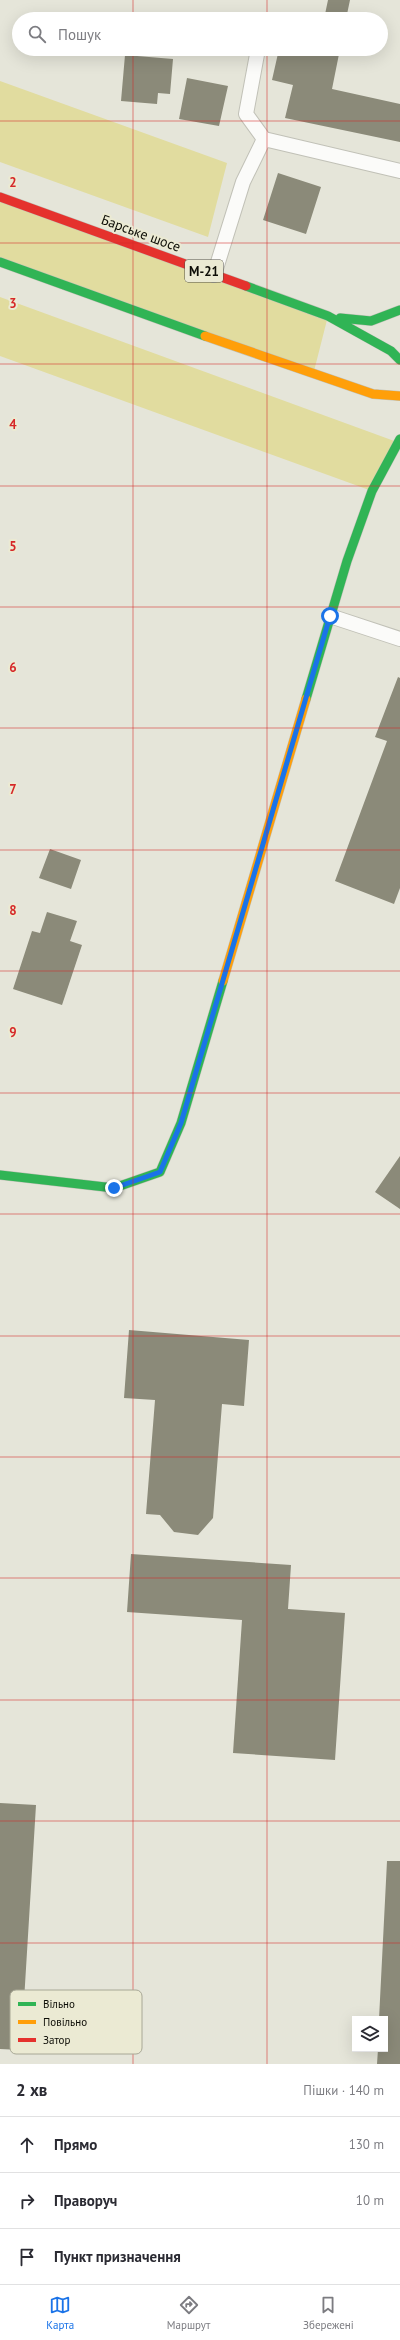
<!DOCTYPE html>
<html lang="uk">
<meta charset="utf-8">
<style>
:root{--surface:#fff;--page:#f2f2f3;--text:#2b2b33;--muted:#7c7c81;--line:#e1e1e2;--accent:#1a73e8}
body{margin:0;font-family:"PT Sans",sans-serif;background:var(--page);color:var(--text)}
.controls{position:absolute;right:12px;bottom:12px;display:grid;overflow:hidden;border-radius:0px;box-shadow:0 4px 16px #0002}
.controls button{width:36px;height:36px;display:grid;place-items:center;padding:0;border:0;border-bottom:1px solid var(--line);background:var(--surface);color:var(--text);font:20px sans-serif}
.stop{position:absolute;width:12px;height:12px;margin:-9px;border:3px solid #1a73e8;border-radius:50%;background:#fff}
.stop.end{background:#1a73e8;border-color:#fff;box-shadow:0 1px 4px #0008}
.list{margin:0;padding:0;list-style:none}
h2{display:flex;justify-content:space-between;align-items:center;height:52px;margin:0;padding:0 16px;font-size:17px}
h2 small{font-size:13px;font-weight:400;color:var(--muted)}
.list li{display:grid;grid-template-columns:26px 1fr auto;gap:12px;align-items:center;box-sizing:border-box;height:56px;padding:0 16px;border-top:1px solid var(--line)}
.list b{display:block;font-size:15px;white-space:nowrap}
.list em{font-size:13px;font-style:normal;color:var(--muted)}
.icon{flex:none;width:22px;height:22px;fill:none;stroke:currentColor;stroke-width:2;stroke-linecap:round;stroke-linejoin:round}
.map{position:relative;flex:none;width:400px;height:2064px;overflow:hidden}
.search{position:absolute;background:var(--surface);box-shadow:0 4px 16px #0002;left:12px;right:12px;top:12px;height:44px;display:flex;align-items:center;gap:10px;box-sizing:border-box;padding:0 14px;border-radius:22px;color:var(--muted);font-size:15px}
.sheet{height:220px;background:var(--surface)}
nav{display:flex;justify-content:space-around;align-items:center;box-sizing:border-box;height:56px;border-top:1px solid var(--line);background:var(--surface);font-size:11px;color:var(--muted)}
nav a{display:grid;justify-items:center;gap:2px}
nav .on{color:var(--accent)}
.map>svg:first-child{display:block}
.green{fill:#e1dc9f}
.building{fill:#8b8a79}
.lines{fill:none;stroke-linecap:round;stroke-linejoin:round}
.lane-casing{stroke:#c1c1b7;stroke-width:16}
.fast-casing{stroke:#c1c1b7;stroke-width:10}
.slow-casing{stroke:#c1c1b7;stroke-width:10}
.jam-casing{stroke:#c1c1b7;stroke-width:10}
.lane{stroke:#fbfbf9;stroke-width:14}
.fast{stroke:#30b455;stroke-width:9}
.slow{stroke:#ff9f0a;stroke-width:9}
.jam{stroke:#e5322d;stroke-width:9}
.route{stroke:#1a73e8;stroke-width:5}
.grid{fill:none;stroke:#d62828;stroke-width:1;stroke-opacity:0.55}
.labels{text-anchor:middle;stroke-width:4;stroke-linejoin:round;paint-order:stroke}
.shield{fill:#ebead3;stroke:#504f44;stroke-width:1}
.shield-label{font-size:13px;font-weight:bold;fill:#0d0d06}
.street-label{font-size:14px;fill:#0d0d06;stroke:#ebead3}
.key{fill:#ebead3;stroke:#a8a896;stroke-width:1}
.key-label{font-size:11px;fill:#0d0d06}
.grid-label{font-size:13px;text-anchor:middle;font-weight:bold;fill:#d62828;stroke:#ebead3;stroke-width:4;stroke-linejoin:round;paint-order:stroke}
</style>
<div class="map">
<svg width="400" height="2064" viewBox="0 0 400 2064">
<rect width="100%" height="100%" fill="#e5e5d9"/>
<path class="green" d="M 0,81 L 227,163 L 208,237 L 0,162 Z
M 0,197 L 328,316 L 313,375 L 0,262 Z
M 0,297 L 397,442 L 372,491 L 0,356 Z"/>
<path class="building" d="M 328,0 L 350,0 L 346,19 L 324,19 Z
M 279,49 L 340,49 L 332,89 L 400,104 L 400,142 L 285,118 L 293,85 L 272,80 Z
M 125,55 L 173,59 L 170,94 L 158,93 L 157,104 L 121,101 Z
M 187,78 L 228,86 L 219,126 L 179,119 Z
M 278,173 L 321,187 L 306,234 L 263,220 Z
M 398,677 L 400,678 L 400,888 L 394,904 L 335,881 L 387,741 L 375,737 Z
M 50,849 L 81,860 L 71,889 L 39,878 Z
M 47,912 L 77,921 L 70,941 L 82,945 L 62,1005 L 13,989 L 32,931 L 40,933 Z
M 400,1156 L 400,1209 L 375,1192 Z
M 129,1330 L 249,1340 L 244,1406 L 222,1404 L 213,1518 L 198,1535 L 174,1532 L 160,1515 L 146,1514 L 155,1400 L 124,1398 Z
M 131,1554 L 291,1565 L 288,1609 L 345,1613 L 335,1760 L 233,1753 L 242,1620 L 127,1612 Z
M 0,1803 L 36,1805 L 21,2050 L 0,2049 Z
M 387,1861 L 400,1861 L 400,2064 L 377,2064 L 378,2049 L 385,2049 L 385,2019 L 379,2019 Z"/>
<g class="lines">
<defs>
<path id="lane" d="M 258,49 L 246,114 L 264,139 L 400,171
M 214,275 L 243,182 L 264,139
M 330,616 L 400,639"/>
<path id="fast" d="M 0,262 L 205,336
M 246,286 L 328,316 L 391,351 L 400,360
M 340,318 L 371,321 L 400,310
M 306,699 L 347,561 L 372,491 L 400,439
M 0,1175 L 114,1188 L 160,1172 L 181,1123 L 223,981"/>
<path id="slow" d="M 205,336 L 373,394 L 400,396
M 223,981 L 306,699"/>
<path id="jam" d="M 0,197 L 246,286"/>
</defs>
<use href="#lane" class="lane-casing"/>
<use href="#fast" class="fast-casing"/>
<use href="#slow" class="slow-casing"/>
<use href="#jam" class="jam-casing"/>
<use href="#lane" class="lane"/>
<use href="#fast" class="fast"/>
<use href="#slow" class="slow"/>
<use href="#jam" class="jam"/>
</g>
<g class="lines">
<path class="route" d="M 114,1188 L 160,1172 L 181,1123 L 330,616"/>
</g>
<path class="grid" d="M 133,0 L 133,19M 267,0 L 267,19M 133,49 L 133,2064M 267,49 L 267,2064M 0,121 L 400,121M 0,243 L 400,243M 0,364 L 400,364M 0,486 L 400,486M 0,607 L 400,607M 0,728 L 400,728M 0,850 L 400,850M 0,971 L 400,971M 0,1093 L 400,1093M 0,1214 L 400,1214M 0,1336 L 400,1336M 0,1457 L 400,1457M 0,1578 L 400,1578M 0,1700 L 400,1700M 0,1821 L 400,1821M 0,1943 L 400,1943"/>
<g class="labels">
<rect class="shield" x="185" y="260" width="38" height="22" rx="3"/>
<g class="shield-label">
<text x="204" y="276">М-21</text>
</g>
<g class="street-label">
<text transform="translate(141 233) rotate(20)" y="5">Барське шосе</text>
</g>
</g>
<rect x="10" y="1990" width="132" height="64" rx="6" class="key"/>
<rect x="18" y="2002" width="18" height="4" fill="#30b455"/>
<rect x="18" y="2020" width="18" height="4" fill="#ff9f0a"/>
<rect x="18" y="2038" width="18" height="4" fill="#e5322d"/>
<g class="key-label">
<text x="43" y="2008">Вільно</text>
<text x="43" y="2026">Повільно</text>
<text x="43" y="2044">Затор</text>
</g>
<g class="grid-label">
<text x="13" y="187">2</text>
<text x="13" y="308">3</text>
<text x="13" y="429">4</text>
<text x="13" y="551">5</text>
<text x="13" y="672">6</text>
<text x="13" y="794">7</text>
<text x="13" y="915">8</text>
<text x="13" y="1037">9</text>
</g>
</svg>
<div class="controls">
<button><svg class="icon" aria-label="layers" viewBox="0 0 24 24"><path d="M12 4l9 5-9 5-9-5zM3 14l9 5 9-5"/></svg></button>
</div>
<div class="stop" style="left:330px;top:616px"></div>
<div class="stop end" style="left:114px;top:1188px"></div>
<div class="search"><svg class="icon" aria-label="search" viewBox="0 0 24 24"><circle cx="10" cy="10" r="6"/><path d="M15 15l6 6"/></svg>Пошук</div>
</div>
<section class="sheet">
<h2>2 хв<small>Пішки · 140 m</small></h2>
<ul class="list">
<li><svg class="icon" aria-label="ahead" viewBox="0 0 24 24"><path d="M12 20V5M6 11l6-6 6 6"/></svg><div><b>Прямо</b></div><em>130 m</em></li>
<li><svg class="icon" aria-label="right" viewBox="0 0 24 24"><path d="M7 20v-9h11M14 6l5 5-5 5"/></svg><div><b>Праворуч</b></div><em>10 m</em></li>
<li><svg class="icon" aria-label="arrive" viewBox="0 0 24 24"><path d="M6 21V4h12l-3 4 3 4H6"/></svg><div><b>Пункт призначення</b></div></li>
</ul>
</section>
<nav>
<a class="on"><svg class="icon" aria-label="map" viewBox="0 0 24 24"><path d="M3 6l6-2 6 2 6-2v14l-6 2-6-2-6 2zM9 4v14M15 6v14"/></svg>Карта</a>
<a><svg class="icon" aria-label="directions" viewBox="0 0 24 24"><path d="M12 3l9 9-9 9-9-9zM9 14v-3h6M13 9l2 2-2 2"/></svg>Маршрут</a>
<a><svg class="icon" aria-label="saved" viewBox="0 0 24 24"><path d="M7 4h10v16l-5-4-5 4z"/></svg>Збережені</a>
</nav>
